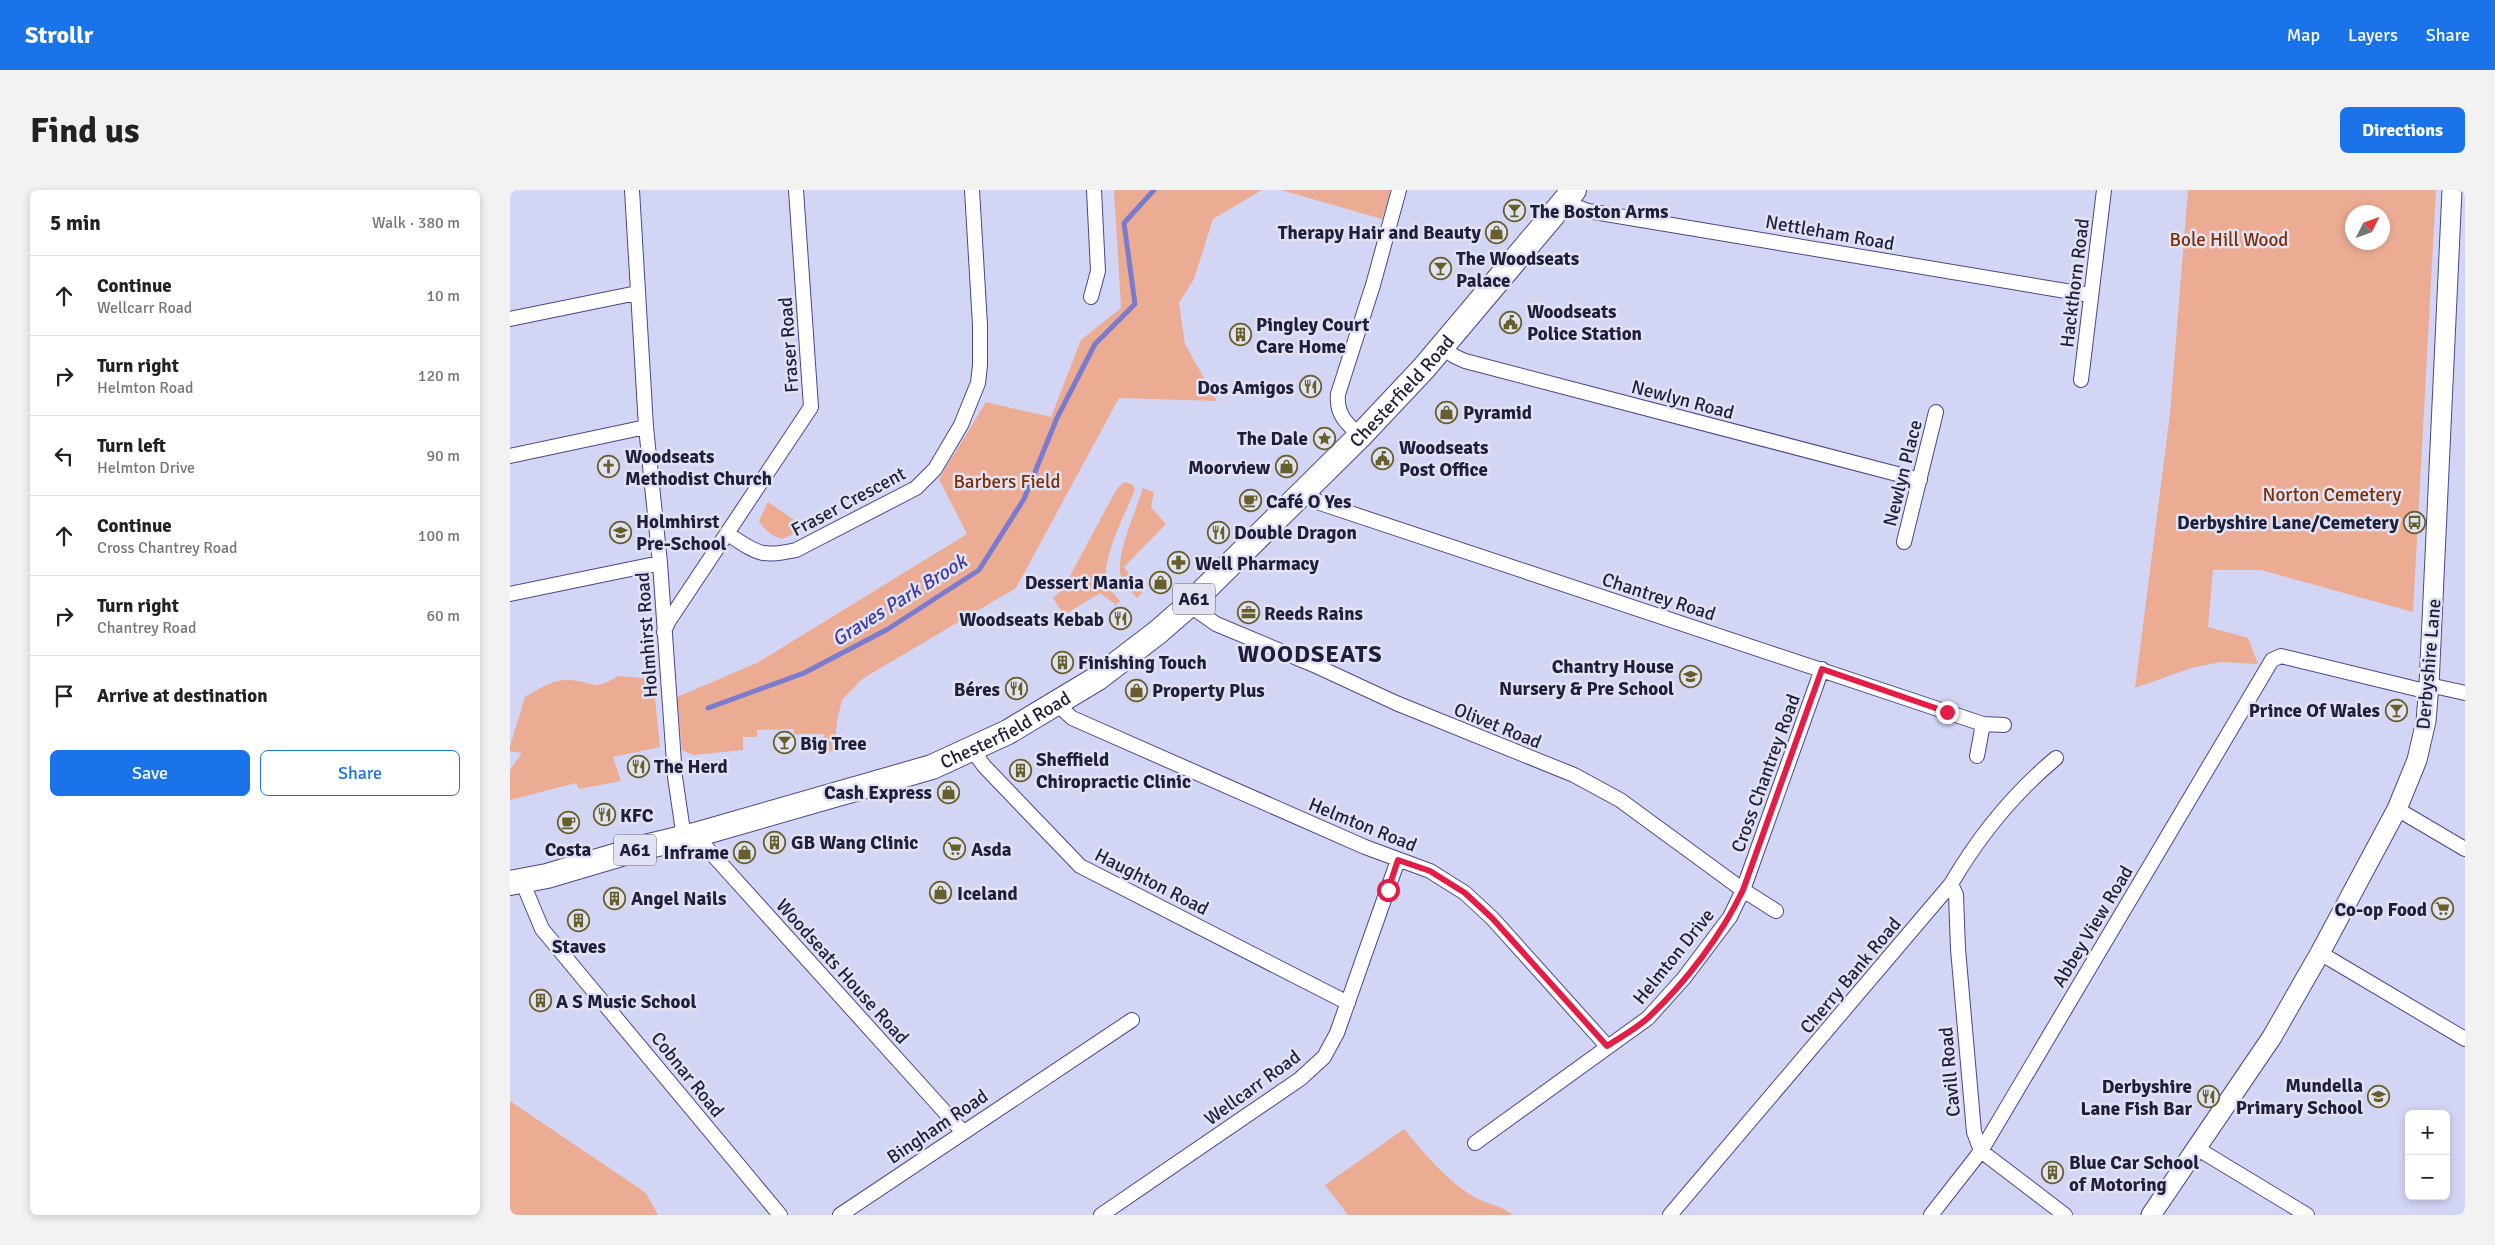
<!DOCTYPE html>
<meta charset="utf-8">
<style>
:root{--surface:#fff;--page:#f2f2f2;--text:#222;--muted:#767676;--line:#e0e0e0;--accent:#1a73e8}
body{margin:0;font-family:Signika,sans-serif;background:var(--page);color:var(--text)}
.controls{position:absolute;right:15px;bottom:15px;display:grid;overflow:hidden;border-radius:8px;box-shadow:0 2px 8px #0003}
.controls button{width:45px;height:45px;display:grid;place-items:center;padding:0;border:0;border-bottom:1px solid var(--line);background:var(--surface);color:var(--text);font:25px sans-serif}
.compass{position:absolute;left:1835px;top:15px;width:45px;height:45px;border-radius:50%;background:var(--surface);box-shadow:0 2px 8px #0003;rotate:48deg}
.stop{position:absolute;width:15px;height:15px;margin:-11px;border:4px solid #e11d48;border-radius:50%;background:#fff}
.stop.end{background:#e11d48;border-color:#fff;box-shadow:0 1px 5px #0008}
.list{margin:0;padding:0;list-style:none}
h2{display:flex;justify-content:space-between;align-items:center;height:65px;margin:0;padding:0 20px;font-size:21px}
h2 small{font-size:16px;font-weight:400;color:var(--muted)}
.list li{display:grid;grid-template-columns:32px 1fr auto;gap:15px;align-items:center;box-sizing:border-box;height:80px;padding:0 20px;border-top:1px solid var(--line)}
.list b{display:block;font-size:19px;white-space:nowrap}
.list p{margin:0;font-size:16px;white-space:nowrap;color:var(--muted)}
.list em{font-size:16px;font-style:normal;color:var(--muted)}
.actions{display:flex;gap:10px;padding:15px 20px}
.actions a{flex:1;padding:11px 0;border:1px solid var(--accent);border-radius:8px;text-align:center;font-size:18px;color:var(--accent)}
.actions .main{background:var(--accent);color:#fff}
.icon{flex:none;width:28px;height:28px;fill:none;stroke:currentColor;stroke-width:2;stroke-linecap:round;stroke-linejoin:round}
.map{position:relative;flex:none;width:1955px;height:1025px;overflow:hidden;border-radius:8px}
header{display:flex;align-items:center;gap:30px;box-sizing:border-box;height:70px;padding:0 25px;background:var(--accent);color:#fff}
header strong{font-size:24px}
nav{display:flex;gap:28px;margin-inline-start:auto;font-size:18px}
.intro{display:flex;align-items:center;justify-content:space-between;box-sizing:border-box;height:120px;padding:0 30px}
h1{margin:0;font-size:35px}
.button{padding:12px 22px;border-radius:8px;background:var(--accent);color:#fff;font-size:18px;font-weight:700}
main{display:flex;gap:30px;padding:0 30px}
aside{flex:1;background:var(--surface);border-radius:8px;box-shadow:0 2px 8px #0003}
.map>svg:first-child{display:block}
.green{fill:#ecac94;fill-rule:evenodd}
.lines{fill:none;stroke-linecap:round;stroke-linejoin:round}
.stream{stroke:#7a7bcd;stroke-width:5}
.street-casing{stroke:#49488b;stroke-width:16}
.secondary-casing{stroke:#49488b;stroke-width:21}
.highway-casing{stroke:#49488b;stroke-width:26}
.street{stroke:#fff;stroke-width:14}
.secondary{stroke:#fff;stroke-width:19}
.highway{stroke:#fff;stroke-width:24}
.route{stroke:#e11d48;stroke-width:6}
.labels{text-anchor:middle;stroke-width:5;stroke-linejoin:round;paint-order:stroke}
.shield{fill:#e1e3f3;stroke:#595a73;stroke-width:1}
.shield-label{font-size:18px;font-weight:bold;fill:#1f1f3c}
.poi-label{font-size:19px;font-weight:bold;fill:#1f1f3c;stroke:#e1e3f3;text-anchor:start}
.street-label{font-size:19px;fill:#1f1f3c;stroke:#e1e3f3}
.park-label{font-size:19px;fill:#7e2c02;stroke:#e1e3f3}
.water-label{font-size:20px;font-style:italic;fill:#433a9c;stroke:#e1e3f3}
.district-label{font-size:24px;font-weight:bold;letter-spacing:1px;fill:#1f1f3c;stroke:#e1e3f3}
</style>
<header>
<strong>Strollr</strong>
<nav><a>Map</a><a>Layers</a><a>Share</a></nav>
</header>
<div class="intro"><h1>Find us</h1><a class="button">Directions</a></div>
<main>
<aside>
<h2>5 min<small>Walk · 380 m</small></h2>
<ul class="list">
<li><svg class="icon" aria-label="ahead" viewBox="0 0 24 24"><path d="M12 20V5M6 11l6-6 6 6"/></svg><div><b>Continue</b><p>Wellcarr Road</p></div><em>10 m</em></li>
<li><svg class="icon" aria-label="right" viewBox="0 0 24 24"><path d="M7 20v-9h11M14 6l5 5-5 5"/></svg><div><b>Turn right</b><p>Helmton Road</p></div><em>120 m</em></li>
<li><svg class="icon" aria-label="left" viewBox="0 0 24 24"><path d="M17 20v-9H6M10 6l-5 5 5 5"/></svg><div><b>Turn left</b><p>Helmton Drive</p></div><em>90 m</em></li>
<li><svg class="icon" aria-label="ahead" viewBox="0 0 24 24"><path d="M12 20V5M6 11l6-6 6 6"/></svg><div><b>Continue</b><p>Cross Chantrey Road</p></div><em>100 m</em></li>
<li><svg class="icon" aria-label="right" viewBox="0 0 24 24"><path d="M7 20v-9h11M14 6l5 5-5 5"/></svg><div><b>Turn right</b><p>Chantrey Road</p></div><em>60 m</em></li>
<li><svg class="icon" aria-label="arrive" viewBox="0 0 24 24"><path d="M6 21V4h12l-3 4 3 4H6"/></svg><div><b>Arrive at destination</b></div></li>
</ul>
<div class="actions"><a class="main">Save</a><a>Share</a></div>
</aside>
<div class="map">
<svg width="1955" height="1025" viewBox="0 0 1955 1025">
<rect width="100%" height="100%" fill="#d2d5f4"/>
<path class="green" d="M 604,0 L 752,0 L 703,29 L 684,89 L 669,113 L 675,154 L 707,211 L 609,208 L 506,398 L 352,489 L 332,510 L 327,531 L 324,561 L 315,562 L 314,544 L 284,544 L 284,539 L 247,540 L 247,547 L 233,547 L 233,560 L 184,565 L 172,560 L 167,507 L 247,473 L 457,344 L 429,289 L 476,212 L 541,227 L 571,150 L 611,118 Z
M 771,0 L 881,0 L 872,29 Z
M 1678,0 L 1926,0 L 1903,422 L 1751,380 L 1703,380 L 1698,437 L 1738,448 L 1748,474 L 1711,472 L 1681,478 L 1625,498 L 1660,224 ZM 1842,22 L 1872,22 L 1872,52 L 1842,52 Z
M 615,292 L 623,295 L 625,299 C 616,323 591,368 597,392 C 598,399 606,406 610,411 L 606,415 L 590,403 L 554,425 L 543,408 L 553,399 L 604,304 L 609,296 Z
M 633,298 L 644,302 L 641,317 L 656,334 L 614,377 L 633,402 L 627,408 C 621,401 611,392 610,382 C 608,359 626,321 633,298 Z
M 258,312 L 296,338 L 272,349 C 261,345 255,341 249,331 Z
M 108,486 L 143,489 L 150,557 L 103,567 L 111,591 L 69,599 L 66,593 L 0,610 L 0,580 L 12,563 L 0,561 L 0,556 L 15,507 C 29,499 42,489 59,490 C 84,491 81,503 108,486 Z
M 0,911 L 136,1003 L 148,1025 L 0,1025 Z
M 894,939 C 915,964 939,994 968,1009 C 980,1015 992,1016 1003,1025 L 838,1025 L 815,995 Z"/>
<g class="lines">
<path class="stream" d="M 198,518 L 294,483 L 378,439 L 469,380 L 514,309 L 547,228 L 585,154 L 625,114 L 614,33 L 644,0"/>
<defs>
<path id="street" d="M 122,0 L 136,237 L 150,373 L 165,587 L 174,648
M 1054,12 L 1078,21 L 1580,105
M 581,107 L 588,81 L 584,0
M 0,129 L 127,103
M 931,156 L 944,166 L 955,171 L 1410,290
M 1571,190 L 1594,0
M 850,246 C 836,233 826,224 828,204 L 863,95 L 889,0
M 0,266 L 136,237
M 795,302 L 810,313 L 1473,534 L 1494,535
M 218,344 C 247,363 251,368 286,360 L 406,298 L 425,279 L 451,235 L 468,193 L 470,175 L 470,135 L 462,0
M 1394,352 L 1426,222
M 0,404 L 150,373
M 679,415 L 706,434 L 804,475 L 886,513 L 1064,585 L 1110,610 L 1233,700 L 1266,721
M 154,442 L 158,432 L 301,217 L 286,0
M 1919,495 L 1955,503
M 547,514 L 562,528 L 855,657 L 920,681 L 955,703 L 982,728 L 1097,856
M 462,559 L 474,576 L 570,676 L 838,813
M 1467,566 L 1473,534
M 1887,619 L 1955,659
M 185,645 L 452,941
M 12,691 L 32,739 L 270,1025
M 1441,694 L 1446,705 L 1448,759 L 1464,942 L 1471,961 L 1555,1025
M 1810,763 L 1955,849
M 965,953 L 1138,828 L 1174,788 L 1220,727 L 1233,700 L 1312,479
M 1688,959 L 1797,1025
M 330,1025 L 622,830
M 591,1025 L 790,889 L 814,867 L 827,843 L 888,670
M 1160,1025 L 1441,694 C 1469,646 1503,604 1546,568
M 1421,1025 L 1471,961 L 1762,470 L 1771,466 L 1919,502"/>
<path id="secondary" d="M 1641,1025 L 1762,847 L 1810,763 L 1887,619 L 1907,570 L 1916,531 L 1919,495 L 1942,0"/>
<g id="highway">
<path id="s1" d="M 0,693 L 37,686 L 135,657 L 185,645 L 422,577 L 498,542 L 588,488 L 648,442 L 679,415 L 850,246 L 914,178 L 1064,0"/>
</g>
</defs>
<use href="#street" class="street-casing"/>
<use href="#secondary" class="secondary-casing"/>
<use href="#highway" class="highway-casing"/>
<use href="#street" class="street"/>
<use href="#secondary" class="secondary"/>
<use href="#highway" class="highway"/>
</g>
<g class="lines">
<path class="route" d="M 878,700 L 888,670 L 920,681 L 955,703 L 982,728 L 1097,856 C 1111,847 1127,838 1139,827 C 1176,792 1211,746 1233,700 L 1312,479 L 1437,522"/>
</g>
<defs>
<symbol id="bar-ring" viewBox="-11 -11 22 22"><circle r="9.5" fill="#e1e3f3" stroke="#665e2b" stroke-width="1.5"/><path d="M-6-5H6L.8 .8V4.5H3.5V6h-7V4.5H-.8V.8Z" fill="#665e2b"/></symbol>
<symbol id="shop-ring" viewBox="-11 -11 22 22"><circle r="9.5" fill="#e1e3f3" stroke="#665e2b" stroke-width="1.5"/><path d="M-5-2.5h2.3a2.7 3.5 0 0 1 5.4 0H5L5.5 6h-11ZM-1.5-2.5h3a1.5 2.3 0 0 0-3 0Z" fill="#665e2b"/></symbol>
<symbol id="civic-ring" viewBox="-11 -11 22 22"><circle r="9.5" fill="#e1e3f3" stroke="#665e2b" stroke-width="1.5"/><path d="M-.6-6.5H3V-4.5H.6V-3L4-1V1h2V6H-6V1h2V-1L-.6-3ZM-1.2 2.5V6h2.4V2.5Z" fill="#665e2b"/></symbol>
<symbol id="building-ring" viewBox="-11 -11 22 22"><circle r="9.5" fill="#e1e3f3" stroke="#665e2b" stroke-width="1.5"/><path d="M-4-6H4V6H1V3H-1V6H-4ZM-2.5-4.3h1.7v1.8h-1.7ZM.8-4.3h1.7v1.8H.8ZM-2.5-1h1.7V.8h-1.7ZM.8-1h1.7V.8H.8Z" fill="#665e2b"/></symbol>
<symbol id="restaurant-ring" viewBox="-11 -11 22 22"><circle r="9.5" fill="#e1e3f3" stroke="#665e2b" stroke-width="1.5"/><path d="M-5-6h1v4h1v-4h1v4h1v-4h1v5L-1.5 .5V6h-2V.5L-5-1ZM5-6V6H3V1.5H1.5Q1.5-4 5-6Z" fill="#665e2b"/></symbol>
<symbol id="sight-ring" viewBox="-11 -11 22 22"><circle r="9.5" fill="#e1e3f3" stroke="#665e2b" stroke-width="1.5"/><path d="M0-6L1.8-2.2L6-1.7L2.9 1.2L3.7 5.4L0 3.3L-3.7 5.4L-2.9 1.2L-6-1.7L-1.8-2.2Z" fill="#665e2b"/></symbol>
<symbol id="church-ring" viewBox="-11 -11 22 22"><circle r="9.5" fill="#e1e3f3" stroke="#665e2b" stroke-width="1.5"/><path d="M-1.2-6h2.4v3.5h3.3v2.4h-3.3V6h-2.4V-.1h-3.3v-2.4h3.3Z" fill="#665e2b"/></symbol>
<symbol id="cafe-ring" viewBox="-11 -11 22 22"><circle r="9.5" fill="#e1e3f3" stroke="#665e2b" stroke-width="1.5"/><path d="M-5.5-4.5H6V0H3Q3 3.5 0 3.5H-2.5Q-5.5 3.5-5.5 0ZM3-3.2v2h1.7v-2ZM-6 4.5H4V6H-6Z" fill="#665e2b"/></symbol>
<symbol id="bus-ring" viewBox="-11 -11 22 22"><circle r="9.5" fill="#e1e3f3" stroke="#665e2b" stroke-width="1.5"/><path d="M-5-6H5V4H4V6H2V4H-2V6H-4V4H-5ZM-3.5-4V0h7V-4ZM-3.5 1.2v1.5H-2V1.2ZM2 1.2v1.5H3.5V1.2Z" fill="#665e2b"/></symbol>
<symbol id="school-ring" viewBox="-11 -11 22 22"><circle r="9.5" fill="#e1e3f3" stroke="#665e2b" stroke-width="1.5"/><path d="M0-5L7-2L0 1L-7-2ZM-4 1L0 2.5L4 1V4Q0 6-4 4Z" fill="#665e2b"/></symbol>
<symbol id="pharmacy-ring" viewBox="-11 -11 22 22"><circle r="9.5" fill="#e1e3f3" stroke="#665e2b" stroke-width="1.5"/><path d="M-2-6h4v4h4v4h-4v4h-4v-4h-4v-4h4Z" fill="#665e2b"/></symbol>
<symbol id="office-ring" viewBox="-11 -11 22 22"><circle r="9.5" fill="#e1e3f3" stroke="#665e2b" stroke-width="1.5"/><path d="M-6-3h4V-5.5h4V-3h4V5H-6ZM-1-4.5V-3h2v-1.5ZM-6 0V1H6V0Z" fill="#665e2b"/></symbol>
<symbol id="supermarket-ring" viewBox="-11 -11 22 22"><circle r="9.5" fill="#e1e3f3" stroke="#665e2b" stroke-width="1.5"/><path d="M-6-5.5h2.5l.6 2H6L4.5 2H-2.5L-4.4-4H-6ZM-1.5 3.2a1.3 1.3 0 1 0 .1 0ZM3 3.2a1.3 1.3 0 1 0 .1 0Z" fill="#665e2b"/></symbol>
</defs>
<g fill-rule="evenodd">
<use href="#bar-ring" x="992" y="8" width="25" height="25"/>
<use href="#shop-ring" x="974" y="30" width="25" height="25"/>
<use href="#bar-ring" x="918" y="66" width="25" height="25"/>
<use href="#civic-ring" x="988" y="120" width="25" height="25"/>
<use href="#building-ring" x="718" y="132" width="25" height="25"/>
<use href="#restaurant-ring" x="788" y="184" width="25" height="25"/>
<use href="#shop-ring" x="924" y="210" width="25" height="25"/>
<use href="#sight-ring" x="802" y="236" width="25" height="25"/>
<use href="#civic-ring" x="860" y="256" width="25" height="25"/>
<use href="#church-ring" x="86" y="264" width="25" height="25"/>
<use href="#shop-ring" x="764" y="264" width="25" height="25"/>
<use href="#cafe-ring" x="728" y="298" width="25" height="25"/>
<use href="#bus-ring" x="1892" y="320" width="25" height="25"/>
<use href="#school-ring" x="98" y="330" width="25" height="25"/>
<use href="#restaurant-ring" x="696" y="330" width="25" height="25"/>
<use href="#pharmacy-ring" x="656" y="360" width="25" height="25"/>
<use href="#shop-ring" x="638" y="380" width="25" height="25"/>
<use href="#office-ring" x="726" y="410" width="25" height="25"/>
<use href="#restaurant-ring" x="598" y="416" width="25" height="25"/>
<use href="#building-ring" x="540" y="460" width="25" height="25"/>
<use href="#school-ring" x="1168" y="474" width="25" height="25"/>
<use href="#restaurant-ring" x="494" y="486" width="25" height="25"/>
<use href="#shop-ring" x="614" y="488" width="25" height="25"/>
<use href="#bar-ring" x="1874" y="508" width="25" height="25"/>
<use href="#bar-ring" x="262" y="540" width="25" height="25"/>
<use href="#restaurant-ring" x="116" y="564" width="25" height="25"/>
<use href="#building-ring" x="498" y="568" width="25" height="25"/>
<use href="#shop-ring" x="426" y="590" width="25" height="25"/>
<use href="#restaurant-ring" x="82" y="612" width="25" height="25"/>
<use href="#cafe-ring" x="46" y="620" width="25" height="25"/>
<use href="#building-ring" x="252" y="640" width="25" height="25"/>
<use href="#supermarket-ring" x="432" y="646" width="25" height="25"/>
<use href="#shop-ring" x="222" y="650" width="25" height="25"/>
<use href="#shop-ring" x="418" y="690" width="25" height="25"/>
<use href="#building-ring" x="92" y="696" width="25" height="25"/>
<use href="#supermarket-ring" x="1920" y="706" width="25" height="25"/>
<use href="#building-ring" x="56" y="718" width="25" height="25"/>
<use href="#building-ring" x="18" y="798" width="25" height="25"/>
<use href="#school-ring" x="1856" y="894" width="25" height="25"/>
<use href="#restaurant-ring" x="1686" y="894" width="25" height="25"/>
<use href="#building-ring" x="1530" y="970" width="25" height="25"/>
</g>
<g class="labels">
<g class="shield">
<rect x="663" y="393.5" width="42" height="31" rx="4"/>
<rect x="104" y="644.5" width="42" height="31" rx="4"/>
</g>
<g class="shield-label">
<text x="684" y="415">A61</text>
<text x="125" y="666">A61</text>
</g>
<g class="poi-label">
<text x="1020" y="28">The Boston Arms</text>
<text x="971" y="49" text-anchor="end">Therapy Hair and Beauty</text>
<text x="946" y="75">The Woodseats<tspan x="946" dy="22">Palace</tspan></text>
<text x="1017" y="128">Woodseats<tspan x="1017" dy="22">Police Station</tspan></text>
<text x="746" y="141">Pingley Court<tspan x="746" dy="22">Care Home</tspan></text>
<text x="784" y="204" text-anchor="end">Dos Amigos</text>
<text x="953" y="229">Pyramid</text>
<text x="798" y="255" text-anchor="end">The Dale</text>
<text x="889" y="264">Woodseats<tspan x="889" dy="22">Post Office</tspan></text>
<text x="115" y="273">Woodseats<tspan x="115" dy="22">Methodist Church</tspan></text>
<text x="760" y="284" text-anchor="end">Moorview</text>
<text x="756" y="318">Café O Yes</text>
<text x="126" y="338">Holmhirst<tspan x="126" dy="22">Pre-School</tspan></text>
<text x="1889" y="339" text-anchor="end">Derbyshire Lane/Cemetery</text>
<text x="724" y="349">Double Dragon</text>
<text x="685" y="380">Well Pharmacy</text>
<text x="634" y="399" text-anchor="end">Dessert Mania</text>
<text x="754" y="430">Reeds Rains</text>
<text x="594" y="436" text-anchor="end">Woodseats Kebab</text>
<text x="568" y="479">Finishing Touch</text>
<text x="1164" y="483" text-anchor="end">Chantry House<tspan x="1164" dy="22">Nursery &amp; Pre School</tspan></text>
<text x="490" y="506" text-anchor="end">Béres</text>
<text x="642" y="507">Property Plus</text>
<text x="1870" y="527" text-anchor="end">Prince Of Wales</text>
<text x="290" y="560">Big Tree</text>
<text x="526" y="576">Sheffield<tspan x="526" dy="22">Chiropractic Clinic</tspan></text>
<text x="144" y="583">The Herd</text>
<text x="422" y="609" text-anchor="end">Cash Express</text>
<text x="110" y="632">KFC</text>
<text x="281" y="659">GB Wang Clinic</text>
<text x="58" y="666" text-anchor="middle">Costa</text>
<text x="461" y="666">Asda</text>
<text x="219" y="669" text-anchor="end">Inframe</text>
<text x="447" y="710">Iceland</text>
<text x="121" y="715">Angel Nails</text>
<text x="1917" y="726" text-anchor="end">Co-op Food</text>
<text x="69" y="763" text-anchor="middle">Staves</text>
<text x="46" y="818">A S Music School</text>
<text x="1853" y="902" text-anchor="end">Mundella<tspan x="1853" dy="22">Primary School</tspan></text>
<text x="1682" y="903" text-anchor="end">Derbyshire<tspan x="1682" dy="22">Lane Fish Bar</tspan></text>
<text x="1559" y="979">Blue Car School<tspan x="1559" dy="22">of Motoring</tspan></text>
</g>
<g class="street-label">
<text transform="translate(1320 42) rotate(10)" y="7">Nettleham Road</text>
<text transform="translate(1564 93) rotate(-83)" y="7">Hackthorn Road</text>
<text transform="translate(278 155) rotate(-94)" y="7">Fraser Road</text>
<text dy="7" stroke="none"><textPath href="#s1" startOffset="1045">Chesterfield Road</textPath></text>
<text transform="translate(1173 209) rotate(15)" y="7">Newlyn Road</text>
<text transform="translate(1392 283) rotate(-76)" y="7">Newlyn Place</text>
<text transform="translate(338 311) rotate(-28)" y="7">Fraser Crescent</text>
<text transform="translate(1149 406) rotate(18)" y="7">Chantrey Road</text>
<text transform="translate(136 445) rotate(-94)" y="7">Holmhirst Road</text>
<text transform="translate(1918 474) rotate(-85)" y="7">Derbyshire Lane</text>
<text transform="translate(988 535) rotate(22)" y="7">Olivet Road</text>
<text dy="7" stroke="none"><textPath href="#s1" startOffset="520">Chesterfield Road</textPath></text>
<text transform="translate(1255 583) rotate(-70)" y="7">Cross Chantrey Road</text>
<text transform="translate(853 634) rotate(22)" y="7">Helmton Road</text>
<text transform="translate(642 691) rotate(27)" y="7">Haughton Road</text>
<text transform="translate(1582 736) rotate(-59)" y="7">Abbey View Road</text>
<text transform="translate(1163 766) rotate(-51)" y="7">Helmton Drive</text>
<text transform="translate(333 781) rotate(48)" y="7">Woodseats House Road</text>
<text transform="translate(1340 785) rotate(-50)" y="7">Cherry Bank Road</text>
<text transform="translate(1439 882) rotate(-95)" y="7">Cavill Road</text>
<text transform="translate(178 884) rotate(51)" y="7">Cobnar Road</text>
<text transform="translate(742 897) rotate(-36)" y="7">Wellcarr Road</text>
<text transform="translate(427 936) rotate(-34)" y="7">Bingham Road</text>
</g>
<g class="park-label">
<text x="1719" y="56">Bole Hill Wood</text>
<text x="497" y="298">Barbers Field</text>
<text x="1822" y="311">Norton Cemetery</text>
</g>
<g class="water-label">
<text transform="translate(389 410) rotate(-32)" y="7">Graves Park Brook</text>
</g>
<g class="district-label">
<text x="800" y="472">WOODSEATS</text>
</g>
</g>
</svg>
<div class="controls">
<button>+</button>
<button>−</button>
</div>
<svg class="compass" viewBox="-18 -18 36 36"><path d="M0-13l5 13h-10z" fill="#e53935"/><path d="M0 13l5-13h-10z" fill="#767676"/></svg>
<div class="stop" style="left:878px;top:700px"></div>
<div class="stop end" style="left:1437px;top:522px"></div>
</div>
</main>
